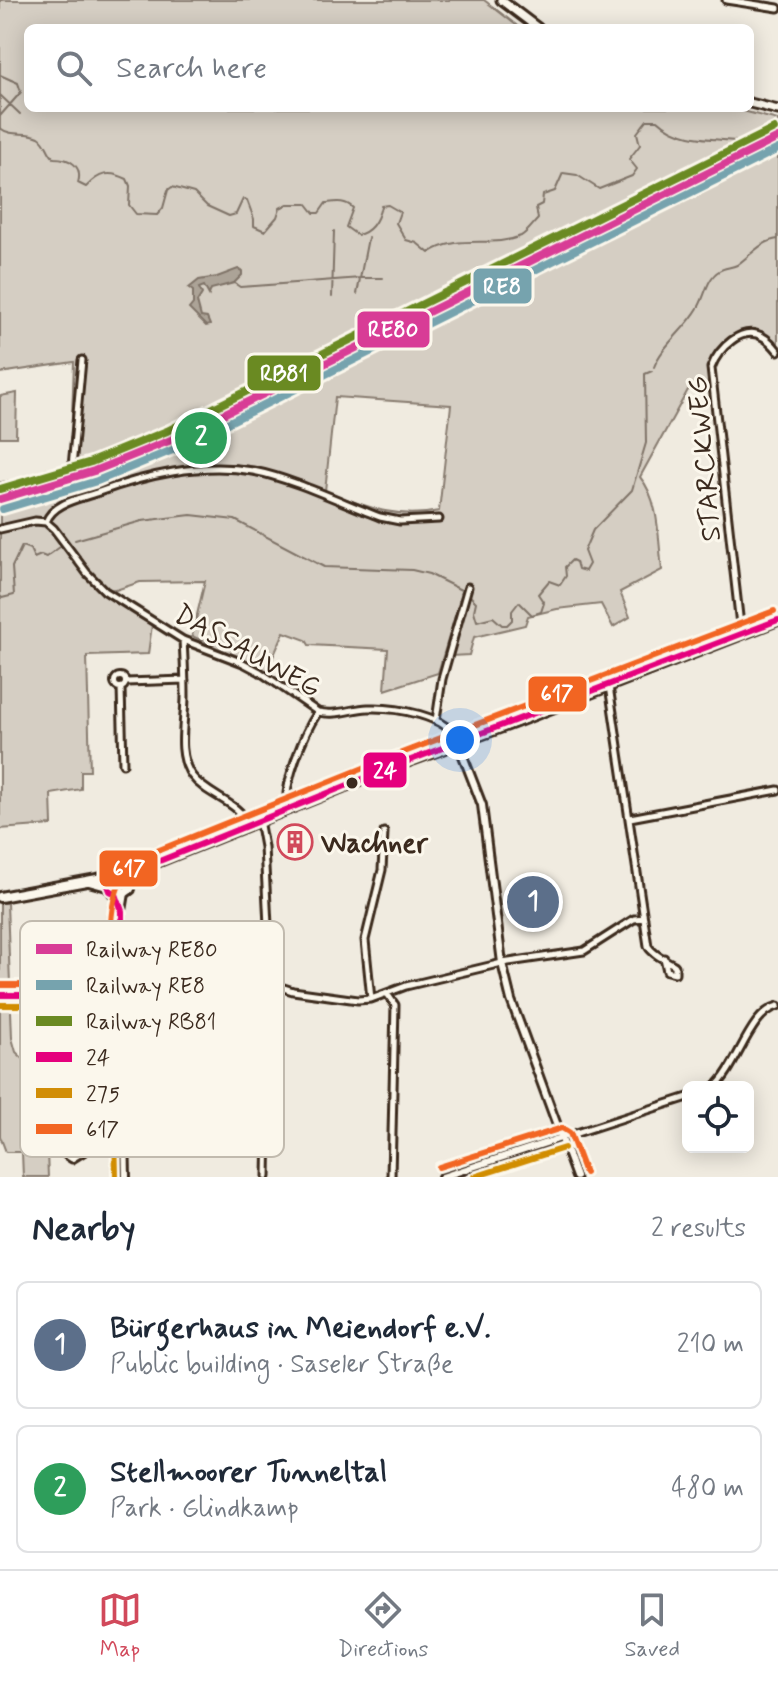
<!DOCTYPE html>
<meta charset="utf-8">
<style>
:root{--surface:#fff;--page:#f2f2f3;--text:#1f2937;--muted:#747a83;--line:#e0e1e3;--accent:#d1495b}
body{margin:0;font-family:Mynerve,sans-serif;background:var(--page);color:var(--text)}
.controls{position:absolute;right:24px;bottom:24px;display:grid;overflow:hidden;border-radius:12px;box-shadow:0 4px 20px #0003}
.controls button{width:72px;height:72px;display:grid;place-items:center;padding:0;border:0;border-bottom:2px solid var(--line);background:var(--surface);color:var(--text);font:40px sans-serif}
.you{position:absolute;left:460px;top:740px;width:28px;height:28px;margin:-20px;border:6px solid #fff;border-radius:50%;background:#1a73e8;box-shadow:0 0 0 12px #1a73e833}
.badge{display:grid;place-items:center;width:52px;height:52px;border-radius:50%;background:var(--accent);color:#fff;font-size:26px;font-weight:700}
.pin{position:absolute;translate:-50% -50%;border:4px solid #fff;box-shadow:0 2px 8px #0006}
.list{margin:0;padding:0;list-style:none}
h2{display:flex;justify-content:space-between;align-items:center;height:104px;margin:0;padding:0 32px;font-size:34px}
h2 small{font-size:26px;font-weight:400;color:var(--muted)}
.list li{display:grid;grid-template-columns:52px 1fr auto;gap:24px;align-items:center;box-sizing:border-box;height:128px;margin:0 16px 16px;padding:0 16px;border:2px solid var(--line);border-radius:12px}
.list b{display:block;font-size:30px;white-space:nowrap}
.list p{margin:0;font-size:26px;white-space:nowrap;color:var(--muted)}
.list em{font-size:26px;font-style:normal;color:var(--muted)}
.icon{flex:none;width:44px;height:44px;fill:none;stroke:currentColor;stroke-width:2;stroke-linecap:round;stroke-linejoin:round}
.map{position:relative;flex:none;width:778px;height:1177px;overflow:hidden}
.search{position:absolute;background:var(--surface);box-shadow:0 4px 20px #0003;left:24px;right:24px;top:24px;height:88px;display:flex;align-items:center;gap:20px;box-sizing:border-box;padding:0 28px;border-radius:12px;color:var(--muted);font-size:30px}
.sheet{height:392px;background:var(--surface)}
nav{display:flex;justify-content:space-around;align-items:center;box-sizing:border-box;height:112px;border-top:2px solid var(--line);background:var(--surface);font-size:22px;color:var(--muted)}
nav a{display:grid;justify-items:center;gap:4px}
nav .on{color:var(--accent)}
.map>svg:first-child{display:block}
.green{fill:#d5cec3;stroke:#887c70;stroke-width:2;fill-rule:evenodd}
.water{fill:#aca397;stroke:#7f7367;stroke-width:2}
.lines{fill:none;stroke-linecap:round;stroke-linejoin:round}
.stream{stroke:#7f7367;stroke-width:2}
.minor-casing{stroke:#3b2a1e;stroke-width:11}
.tertiary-casing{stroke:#3b2a1e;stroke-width:12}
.secondary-casing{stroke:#3b2a1e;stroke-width:13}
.primary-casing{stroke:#3b2a1e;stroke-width:14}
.minor{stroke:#fbf7ec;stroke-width:5}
.tertiary{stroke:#fbf7ec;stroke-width:6}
.secondary{stroke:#fbf7ec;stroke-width:7}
.primary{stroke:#fbf7ec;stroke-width:8}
.bus-1-casing{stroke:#fbf7ec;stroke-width:12}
.bus-2-casing{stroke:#fbf7ec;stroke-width:12}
.bus-3-casing{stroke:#fbf7ec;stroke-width:12}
.bus-1{stroke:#e5007d;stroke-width:6}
.bus-2{stroke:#d18d06;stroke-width:6}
.bus-3{stroke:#f26522;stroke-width:6}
.rail-1-casing{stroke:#fbf7ec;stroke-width:14}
.rail-2-casing{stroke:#fbf7ec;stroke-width:14}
.rail-3-casing{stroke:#fbf7ec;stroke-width:14}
.rail-1{stroke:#d83c96;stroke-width:8}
.rail-2{stroke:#76a3ae;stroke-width:8}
.rail-3{stroke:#6a8a22;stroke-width:8}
.bus-dot{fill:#3b2a1e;stroke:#fbf7ec;stroke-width:3}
.labels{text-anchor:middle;stroke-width:6;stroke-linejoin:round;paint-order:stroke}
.street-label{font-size:28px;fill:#3b2a1e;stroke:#fbf7ec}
.poi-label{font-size:28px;font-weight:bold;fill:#3b2a1e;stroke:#fbf7ec;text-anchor:start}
.key{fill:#fbf7ec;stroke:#c1baae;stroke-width:2}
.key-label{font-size:22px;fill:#3b2a1e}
.line-badge{stroke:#fbf7ec;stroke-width:3}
.badge-label{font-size:22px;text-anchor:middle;font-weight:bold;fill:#fff}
</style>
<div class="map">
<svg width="778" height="1177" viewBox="0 0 778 1177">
<rect width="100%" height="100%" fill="#f0ebe0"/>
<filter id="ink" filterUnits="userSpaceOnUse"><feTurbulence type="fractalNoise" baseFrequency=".0125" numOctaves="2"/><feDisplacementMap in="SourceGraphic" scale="16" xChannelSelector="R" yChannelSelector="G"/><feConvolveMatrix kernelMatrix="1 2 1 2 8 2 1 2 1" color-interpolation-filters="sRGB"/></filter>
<g filter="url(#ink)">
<path class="green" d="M 0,0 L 484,0 L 520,28 L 28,28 L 28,108 L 731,108 L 778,120 L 778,347 L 762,333 C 740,330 718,341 710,363 C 707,370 709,380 709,388 L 688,390 L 640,477 C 660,501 658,540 662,570 L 620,592 L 630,617 L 613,627 L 601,604 L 557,609 L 528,616 L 525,625 L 474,637 L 469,655 L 451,656 L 466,596 L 461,596 L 438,673 L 385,690 L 388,649 L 309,645 L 306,640 L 284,632 L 267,671 L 192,636 L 205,581 L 140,582 L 116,590 L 113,589 L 102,592 L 152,625 L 148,654 L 87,656 L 90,771 L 81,771 L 81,789 L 51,794 L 52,825 L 0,829 L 0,490 L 70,471 L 74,362 L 0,373 ZM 335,397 L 451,405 L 439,511 C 395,520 366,506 325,491 Z
M 17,393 L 16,437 L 0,437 L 0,396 Z
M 0,903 L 7,903 L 12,1038 L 16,1052 L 32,1067 L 33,1125 L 46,1126 L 48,1177 L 23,1177 L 22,1152 L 6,1152 L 0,1136 Z"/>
<path class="water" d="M 238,269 L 242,271 L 242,275 L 234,283 L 211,289 L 209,295 L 204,286 L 199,288 L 202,294 L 197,302 L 201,317 L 207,318 L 210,325 L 206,326 L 189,309 L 193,304 L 193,291 L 189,288 L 199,280 L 217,277 Z"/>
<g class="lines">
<path class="stream" d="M 0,75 L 18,83 L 21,92 L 0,116
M 0,95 L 20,114
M 0,128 C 13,138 25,130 39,137 C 47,142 47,152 54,158 C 70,158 83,166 78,183 L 86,187 C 99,173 109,170 127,179 L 130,186 L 129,205 L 136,214 L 157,215 L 163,208 L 168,190 L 172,187 L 194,193 L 207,206 L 229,216 L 236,214 L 243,199 L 247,200 L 254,219 L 254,226 L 265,231 L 277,217 L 280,208 L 288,204 L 307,204 L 314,213 L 319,213 L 326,203 C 336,202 345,200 353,208 L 346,227 L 357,235 C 372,232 378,220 381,206 L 388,205 L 400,212 L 396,223 L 406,240 L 417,243 L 429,253 C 459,233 490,249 521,236 C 527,233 533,224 538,219 L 536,207 L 542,204 L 543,195 L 555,191 L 563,173 L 577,175 L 599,189 L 632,176 L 637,169 L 629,159 L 640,145 L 637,133 L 647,120 L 658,120 C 682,143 719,138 749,142
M 234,283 L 240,287 L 361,278 L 383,278
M 357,294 L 368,238
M 332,297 L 334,231
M 654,367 C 662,345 686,329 698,308 C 705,297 707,278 719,271 C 724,267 731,268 737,265 C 750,256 761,241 778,239
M 75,540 L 142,521 L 191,515 L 235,520 L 324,567 L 412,570 L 429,574 L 463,591
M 469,595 L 476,602 L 474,611 L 477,621 L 493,617 L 502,625 L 507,625 L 512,620 L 512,611 L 519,602 L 532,615 L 541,612 L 544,603 L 538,594 L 549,581 L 560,585 L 566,576 L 565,567 L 572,560 L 576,562 L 578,569 L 585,571 L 589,564 L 584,551 L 593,530 L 632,490 L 646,443 L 645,374 L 652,371
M 0,596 L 2,598 L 14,595 L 12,567 L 22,546 L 30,549 L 34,558 L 41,555 L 46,557 L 60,547"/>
<defs>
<path id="minor" d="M 726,0 L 778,8
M 0,487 L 30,481 L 72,467 L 82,360
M 46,522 L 54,529 L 87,573 L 105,591 L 183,640 L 243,663 L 260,672 L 318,712 C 336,716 351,709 368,708 C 394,707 449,715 458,742
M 46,522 C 53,503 78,499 96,493 C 146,475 200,462 253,471 C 291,478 343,503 380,517 L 400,521 L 439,519
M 0,529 L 35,521 L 46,522
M 741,634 L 711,368 C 718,349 742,324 763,337 C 769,340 774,346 778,351
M 183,640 C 184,658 185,677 185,696 C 185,722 176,754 192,776 C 207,796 239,802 248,824
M114.5 682a5.5 5.5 0 1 1 11 0a5.5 5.5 0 1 1-11 0Z
M 126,682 L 185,680
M 609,686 L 648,946 C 653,955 666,960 674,965 L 675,966 L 675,973 L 667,971 L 664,958
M 121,688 L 123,764
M 436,720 L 442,679 L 468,587
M 287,809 C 283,783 304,733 318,712
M 630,818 L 778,790
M 259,820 L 264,847 L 271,984 L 267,1177
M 271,984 L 293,991 L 358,1000 L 371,999 L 406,986 L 502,963 L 584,951 L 634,919 L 644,918
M 0,995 L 122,995
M 62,995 L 65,1065
M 388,995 L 395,1005 L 391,1177
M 371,999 L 365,940 L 382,870 L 384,832
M 715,1087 C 738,1067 749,1013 778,1006
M 561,1138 L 688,1097
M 88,1149 L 72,1159 L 66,1155 L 71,1148 L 126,1149"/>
<path id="tertiary" d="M 458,743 L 482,805 L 502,963 L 511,1000 L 576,1177
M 125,893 L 122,911 L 122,995 L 126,1177
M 442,1177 L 561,1138"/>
<path id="secondary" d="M 501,0 L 538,28
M 750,103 L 778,110"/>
<path id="primary" d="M 89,881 L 107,886 L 114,894 L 123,894 L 130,889 L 131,879 L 141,868
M 107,886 L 108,877 L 114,871 L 127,872 L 142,868 L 390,768 L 516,722 L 778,620
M 0,897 L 108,877"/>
</defs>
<use href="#minor" class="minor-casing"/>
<use href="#tertiary" class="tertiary-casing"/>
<use href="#secondary" class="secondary-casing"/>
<use href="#primary" class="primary-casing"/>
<use href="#minor" class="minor"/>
<use href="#tertiary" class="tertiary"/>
<use href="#secondary" class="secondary"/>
<use href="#primary" class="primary"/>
<defs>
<path id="bus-1" d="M 0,995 L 122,995
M 122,995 L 122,911 L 116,894 L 110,891 L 107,883 L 112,872 L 142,868 L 390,768 L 778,620"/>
<path id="bus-2" d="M 112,995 L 116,1177
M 0,1005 L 122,1005
M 474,1177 L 564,1148"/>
<path id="bus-3" d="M 0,985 L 112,985 C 111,944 103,889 137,859 L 386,759 L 774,611
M 439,1167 L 562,1128 L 570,1133 L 585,1173"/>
</defs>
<use href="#bus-1" class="bus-1-casing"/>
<use href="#bus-2" class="bus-2-casing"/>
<use href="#bus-3" class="bus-3-casing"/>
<use href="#bus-1" class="bus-1"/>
<use href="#bus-2" class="bus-2"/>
<use href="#bus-3" class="bus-3"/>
<defs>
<path id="rail-1" d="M 0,499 L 94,471 L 171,440 L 778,138"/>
<path id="rail-2" d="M 3,509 L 97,481 L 175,449 L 778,149"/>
<path id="rail-3" d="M 0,489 L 91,462 L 167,431 L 774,129"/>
</defs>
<use href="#rail-1" class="rail-1-casing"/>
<use href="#rail-2" class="rail-2-casing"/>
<use href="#rail-3" class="rail-3-casing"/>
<use href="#rail-1" class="rail-1"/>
<use href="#rail-2" class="rail-2"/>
<use href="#rail-3" class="rail-3"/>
</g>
</g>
<defs>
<symbol id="building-ring" viewBox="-11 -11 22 22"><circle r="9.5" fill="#fbf7ec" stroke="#d1495b" stroke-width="1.5"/><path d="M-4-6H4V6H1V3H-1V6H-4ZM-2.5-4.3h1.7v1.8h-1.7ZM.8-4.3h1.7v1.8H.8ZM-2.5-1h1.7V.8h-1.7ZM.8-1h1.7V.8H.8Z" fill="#d1495b"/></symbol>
</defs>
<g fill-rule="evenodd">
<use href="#building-ring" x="275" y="822" width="40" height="40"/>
</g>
<circle class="bus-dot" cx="352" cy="783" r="7"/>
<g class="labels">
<g class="street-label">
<text transform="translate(703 459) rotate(-95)" y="10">STARCKWEG</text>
<text transform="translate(248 650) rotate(29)" y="10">DASSAUWEG</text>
</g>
<g class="poi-label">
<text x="321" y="852">Wachner</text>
</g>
</g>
<rect x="20" y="921" width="264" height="236" rx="12" class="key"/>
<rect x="36" y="944" width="36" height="10" fill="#d83c96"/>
<rect x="36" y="980" width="36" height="10" fill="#76a3ae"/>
<rect x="36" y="1016" width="36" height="10" fill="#6a8a22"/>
<rect x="36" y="1052" width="36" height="10" fill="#e5007d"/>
<rect x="36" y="1088" width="36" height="10" fill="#d18d06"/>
<rect x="36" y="1124" width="36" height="10" fill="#f26522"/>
<g class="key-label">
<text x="86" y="957">Railway RE80</text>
<text x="86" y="993">Railway RE8</text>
<text x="86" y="1029">Railway RB81</text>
<text x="86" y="1065">24</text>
<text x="86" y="1101">275</text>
<text x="86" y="1137">617</text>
</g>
<g class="line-badge">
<rect x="472" y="267" width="61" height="38" rx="8" fill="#76a3ae"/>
<rect x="356" y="310" width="75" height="39" rx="8" fill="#d83c96"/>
<rect x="246" y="354" width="76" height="38" rx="8" fill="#6a8a22"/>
<rect x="527" y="675" width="61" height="38" rx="8" fill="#f26522"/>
<rect x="362" y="751" width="46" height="38" rx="8" fill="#e5007d"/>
<rect x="98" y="849" width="61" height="39" rx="8" fill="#f26522"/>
</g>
<g class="badge-label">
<text x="502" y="294">RE8</text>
<text x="393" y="337">RE80</text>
<text x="284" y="381">RB81</text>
<text x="557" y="701">617</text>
<text x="385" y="778">24</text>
<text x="129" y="876">617</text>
</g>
</svg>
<div class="controls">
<button><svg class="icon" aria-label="locate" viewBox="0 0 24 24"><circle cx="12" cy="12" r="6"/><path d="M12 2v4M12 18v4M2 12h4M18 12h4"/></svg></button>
</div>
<div class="you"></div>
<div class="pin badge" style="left:533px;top:902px;background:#5c6f8a">1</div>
<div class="pin badge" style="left:201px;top:438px;background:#2e9e5b">2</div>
<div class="search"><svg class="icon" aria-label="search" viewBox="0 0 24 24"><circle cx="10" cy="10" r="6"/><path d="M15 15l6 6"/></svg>Search here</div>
</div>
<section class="sheet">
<h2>Nearby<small>2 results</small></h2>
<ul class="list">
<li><span class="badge" style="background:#5c6f8a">1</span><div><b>Bürgerhaus in Meiendorf e.V.</b><p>Public building · Saseler Straße</p></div><em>210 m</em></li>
<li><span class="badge" style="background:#2e9e5b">2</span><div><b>Stellmoorer Tunneltal</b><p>Park · Glindkamp</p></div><em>480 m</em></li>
</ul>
</section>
<nav>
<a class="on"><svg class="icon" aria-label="map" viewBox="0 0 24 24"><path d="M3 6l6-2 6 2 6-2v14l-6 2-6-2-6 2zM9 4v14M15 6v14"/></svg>Map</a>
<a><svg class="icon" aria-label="directions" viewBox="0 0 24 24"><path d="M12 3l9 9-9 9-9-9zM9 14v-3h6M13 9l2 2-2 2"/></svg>Directions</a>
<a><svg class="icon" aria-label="saved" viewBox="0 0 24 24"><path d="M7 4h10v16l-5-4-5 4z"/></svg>Saved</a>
</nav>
